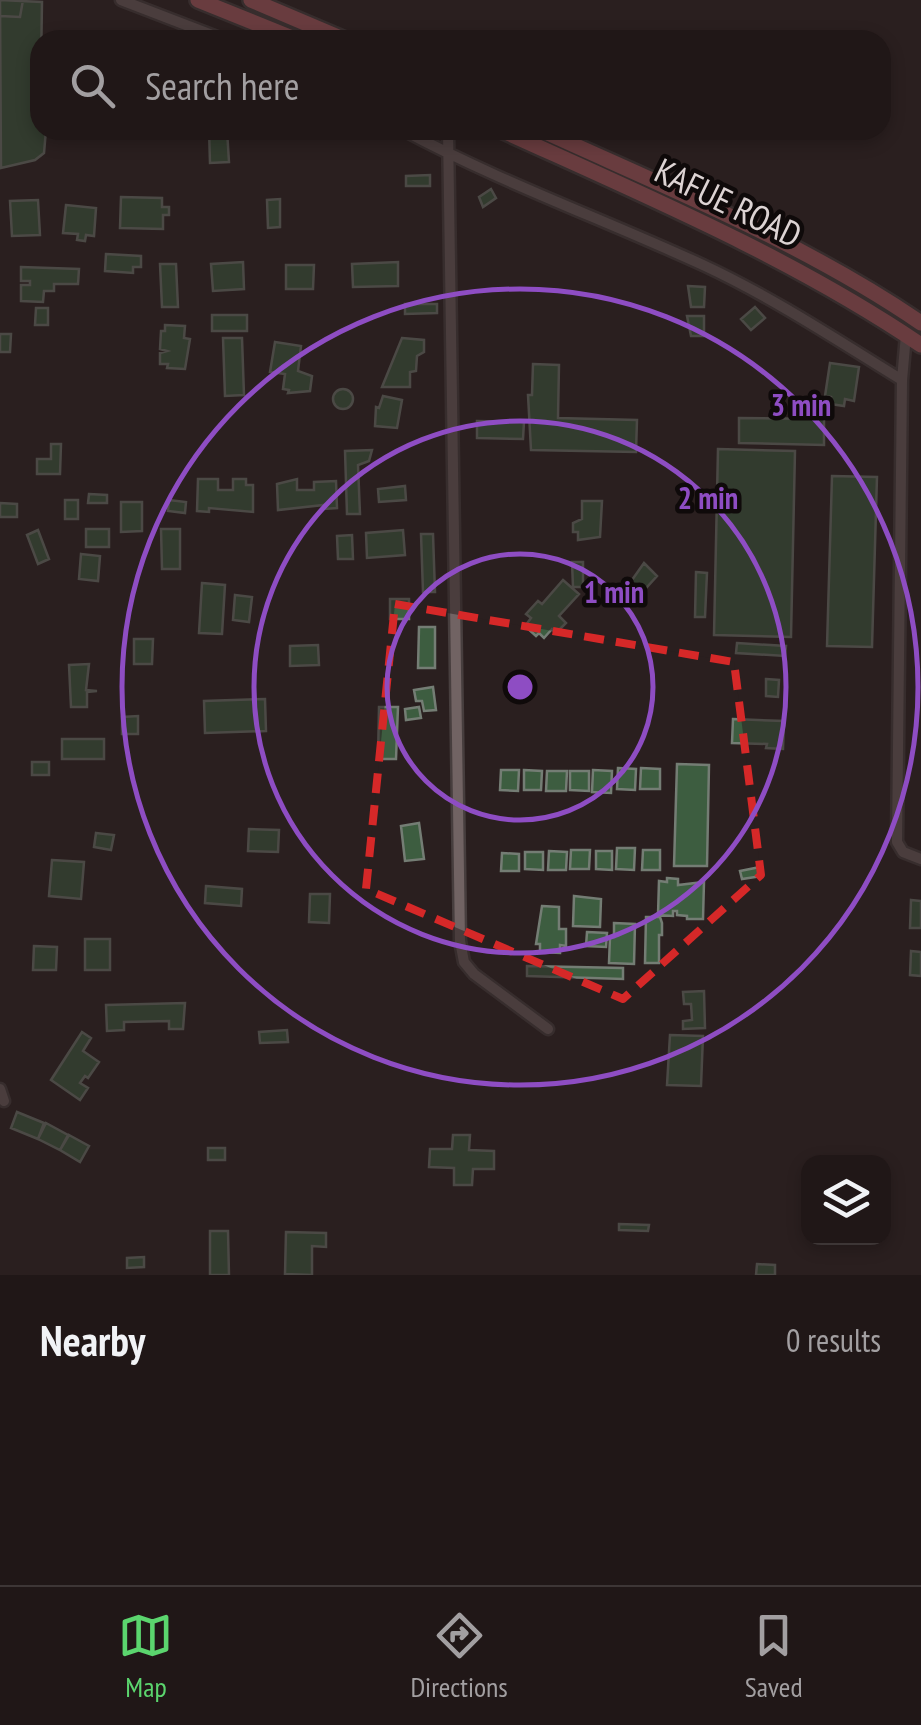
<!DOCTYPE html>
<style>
:root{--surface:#201717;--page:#282020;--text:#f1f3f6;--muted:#a29fa1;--line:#3d3636;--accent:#5bd56e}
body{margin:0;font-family:"PT Sans Narrow",sans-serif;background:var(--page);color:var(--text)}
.controls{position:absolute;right:30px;bottom:30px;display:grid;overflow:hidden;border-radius:20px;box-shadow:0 5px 15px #0003}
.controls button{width:90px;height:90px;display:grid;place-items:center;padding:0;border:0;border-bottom:2px solid var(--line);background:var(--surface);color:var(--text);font:50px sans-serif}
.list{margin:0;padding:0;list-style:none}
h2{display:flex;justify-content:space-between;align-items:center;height:130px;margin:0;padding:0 40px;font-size:42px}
h2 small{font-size:32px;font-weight:400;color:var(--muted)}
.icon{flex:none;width:55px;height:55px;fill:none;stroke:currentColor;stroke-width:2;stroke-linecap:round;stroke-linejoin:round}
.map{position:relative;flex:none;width:921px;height:1275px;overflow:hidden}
.search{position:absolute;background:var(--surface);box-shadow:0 5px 15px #0003;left:30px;right:30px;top:30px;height:110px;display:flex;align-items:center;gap:25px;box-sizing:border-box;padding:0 35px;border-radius:30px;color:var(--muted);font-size:38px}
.sheet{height:310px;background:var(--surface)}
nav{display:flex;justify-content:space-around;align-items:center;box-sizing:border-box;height:140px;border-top:2px solid var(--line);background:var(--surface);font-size:28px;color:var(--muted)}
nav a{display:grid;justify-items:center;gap:5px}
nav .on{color:var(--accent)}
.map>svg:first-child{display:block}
.building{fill:#3d5d40;stroke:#747d74;stroke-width:2.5}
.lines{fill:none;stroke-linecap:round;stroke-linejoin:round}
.minor-casing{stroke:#473e3e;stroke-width:15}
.primary-casing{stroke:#473e3e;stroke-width:20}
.minor{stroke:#716363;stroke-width:10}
.primary{stroke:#b56067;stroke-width:15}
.marked{fill:none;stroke:#d62828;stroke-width:8;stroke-dasharray:20 12;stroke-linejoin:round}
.ring{fill:none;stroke:#8e4dc3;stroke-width:5}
.labels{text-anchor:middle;stroke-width:9;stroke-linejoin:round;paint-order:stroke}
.street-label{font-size:35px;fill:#dcd3d3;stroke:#0f0a0a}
.centre{fill:#8e4dc3;stroke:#0f0a0a;stroke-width:5}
.ring-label{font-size:30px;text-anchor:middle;font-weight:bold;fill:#8e4dc3;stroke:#0f0a0a;stroke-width:9;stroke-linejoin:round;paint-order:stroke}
</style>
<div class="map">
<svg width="921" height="1275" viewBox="0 0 921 1275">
<rect width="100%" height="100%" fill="#2a1f1f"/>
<path class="building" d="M 0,0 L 23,0 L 20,17 L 0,16 Z
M 0,0 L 42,2 L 40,130 L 46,130 L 44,153 L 35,160 L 1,168 Z
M 209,130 L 227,130 L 229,162 L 210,163 Z
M 430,175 L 430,186 L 406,186 L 406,176 Z
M 491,189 L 496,198 L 483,207 L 479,197 Z
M 121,197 L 162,198 L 162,207 L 169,207 L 169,215 L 163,215 L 163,229 L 120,228 Z
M 280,199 L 280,227 L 268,228 L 267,200 Z
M 38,200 L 40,235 L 12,236 L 10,201 Z
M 66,205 L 96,208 L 94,236 L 86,235 L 85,241 L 77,240 L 78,234 L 63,233 Z
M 106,254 L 141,256 L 141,267 L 133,267 L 133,273 L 105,271 Z
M 243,262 L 244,289 L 213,291 L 211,264 Z
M 398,262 L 398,286 L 353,287 L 352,264 Z
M 160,264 L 176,264 L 178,307 L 162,307 Z
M 286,265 L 314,265 L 313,289 L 286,289 Z
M 21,267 L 79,269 L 78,284 L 54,284 L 54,291 L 44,291 L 43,302 L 21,301 L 21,285 L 30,285 L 30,281 L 21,281 Z
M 688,286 L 705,287 L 704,307 L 691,307 Z
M 405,304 L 437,304 L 437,313 L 405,314 Z
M 755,307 L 765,318 L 751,330 L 741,319 Z
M 36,308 L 48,308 L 48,325 L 35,325 Z
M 212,315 L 247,315 L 247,331 L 212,331 Z
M 687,316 L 704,316 L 704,336 L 691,336 Z
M 165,325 L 185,326 L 184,338 L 190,339 L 185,369 L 167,368 L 168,364 L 160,364 L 160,353 L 167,351 L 160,349 L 161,331 L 165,331 Z
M 0,334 L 11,334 L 10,352 L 0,352 Z
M 223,338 L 242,338 L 244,395 L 225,396 Z
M 402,338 L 424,340 L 424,352 L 417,356 L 416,371 L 410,372 L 410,387 L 382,387 Z
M 275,342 L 301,346 L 298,371 L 312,376 L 310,391 L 288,393 L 289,390 L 283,389 L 285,374 L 270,372 Z
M 830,363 L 859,367 L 854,401 L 845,399 L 844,406 L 830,404 L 831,397 L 825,396 Z
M 533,364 L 559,365 L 558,418 L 637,420 L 636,452 L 531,450 L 528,395 L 532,395 Z
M333 399a10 10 0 1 1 20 0a10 10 0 1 1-20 0Z
M 383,396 L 402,400 L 397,428 L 375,426 L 376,407 L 379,408 Z
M 739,418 L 824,419 L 824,445 L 739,443 Z
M 477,421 L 524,422 L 523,439 L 477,438 Z
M 51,444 L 61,444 L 60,474 L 37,474 L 37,459 L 51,459 Z
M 718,449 L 795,451 L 791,637 L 714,635 Z
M 372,450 L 369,461 L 358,465 L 360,514 L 347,514 L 345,451 Z
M 832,476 L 877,477 L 872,647 L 827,646 Z
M 198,479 L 218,479 L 218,490 L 233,490 L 233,479 L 246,479 L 246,485 L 253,485 L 253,512 L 209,508 L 209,512 L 197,511 Z
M 297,479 L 297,490 L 314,490 L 314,482 L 336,481 L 337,508 L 324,509 L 324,505 L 278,510 L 277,484 Z
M 405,486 L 406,500 L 379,502 L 378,489 Z
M 89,494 L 107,495 L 107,503 L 88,503 Z
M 65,500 L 78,500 L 78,519 L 65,519 Z
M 169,500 L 186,502 L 185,513 L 168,511 Z
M 582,501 L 602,501 L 600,537 L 578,540 L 578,532 L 573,532 L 573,523 L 582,519 Z
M 121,502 L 142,502 L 142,531 L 121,532 Z
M 0,503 L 17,504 L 17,517 L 0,517 Z
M 86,529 L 109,529 L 109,547 L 86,547 Z
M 161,529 L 180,529 L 180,569 L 162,569 Z
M 38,530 L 49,559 L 38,564 L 27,535 Z
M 403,530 L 405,555 L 367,558 L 366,533 Z
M 421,534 L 433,534 L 435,592 L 423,592 Z
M 352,535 L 353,559 L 338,559 L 337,536 Z
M 81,554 L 100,556 L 98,581 L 79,579 Z
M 572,562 L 583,562 L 583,587 L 573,587 Z
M 644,563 L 657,576 L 638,597 L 627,587 Z
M 696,572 L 707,573 L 705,617 L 695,617 Z
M 563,580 L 579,594 L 559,616 L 566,623 L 556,633 L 552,629 L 544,638 L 539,633 L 536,636 L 525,626 L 531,618 L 526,614 L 538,601 L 542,604 Z
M 202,583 L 225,585 L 222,634 L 199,633 Z
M 235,595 L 252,597 L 249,622 L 233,620 Z
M 390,599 L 409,599 L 409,619 L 390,619 Z
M 419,627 L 435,627 L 435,668 L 418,668 Z
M 134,639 L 153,639 L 152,664 L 134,664 Z
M 737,643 L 786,646 L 785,656 L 736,653 Z
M 318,645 L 319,665 L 290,666 L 290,646 Z
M 89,664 L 86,690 L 97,691 L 87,692 L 87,707 L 71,707 L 69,665 Z
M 766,679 L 779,680 L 778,697 L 766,696 Z
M 433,687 L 436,710 L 424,711 L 422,701 L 416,701 L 414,690 Z
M 265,699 L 266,731 L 205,733 L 204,701 Z
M 379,707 L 398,707 L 396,759 L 378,759 Z
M 419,707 L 421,718 L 406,720 L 405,709 Z
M 138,716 L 138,734 L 122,734 L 122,717 Z
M 733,719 L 784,721 L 783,749 L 766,748 L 767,744 L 732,743 Z
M 62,739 L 104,739 L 104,759 L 62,759 Z
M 32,762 L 49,762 L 49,775 L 32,775 Z
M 677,764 L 709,765 L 707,866 L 674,866 Z
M 618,768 L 636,769 L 635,790 L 617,789 Z
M 641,768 L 660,769 L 660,789 L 640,789 Z
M 501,770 L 519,770 L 518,791 L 500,790 Z
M 524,770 L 542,771 L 541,790 L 524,790 Z
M 593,770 L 612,771 L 611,793 L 592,792 Z
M 547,771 L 567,771 L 566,791 L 546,791 Z
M 570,771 L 589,771 L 589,791 L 570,790 Z
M 419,823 L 424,859 L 405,861 L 401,826 Z
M 249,829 L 279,830 L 278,852 L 248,851 Z
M 96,833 L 114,835 L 111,850 L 94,847 Z
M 617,848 L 635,848 L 634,870 L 616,869 Z
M 571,850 L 590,850 L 589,869 L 570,869 Z
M 643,850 L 660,850 L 660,870 L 642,870 Z
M 549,851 L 567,852 L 566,870 L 548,870 Z
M 596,851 L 612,851 L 612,870 L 596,869 Z
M 525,852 L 543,852 L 543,870 L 525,869 Z
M 502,853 L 519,854 L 519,871 L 501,871 Z
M 52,860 L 84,862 L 81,899 L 49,896 Z
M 760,867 L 762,876 L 742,879 L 740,871 Z
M 667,878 L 678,879 L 678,885 L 704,882 L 703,919 L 687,919 L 687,916 L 677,915 L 677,911 L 673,911 L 673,916 L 658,915 L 659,881 L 667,882 Z
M 206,886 L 242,889 L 241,906 L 205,903 Z
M 310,894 L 330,894 L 329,923 L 309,922 Z
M 574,896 L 601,899 L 600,927 L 573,926 Z
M 911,900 L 921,901 L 921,928 L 910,928 Z
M 542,906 L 559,907 L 559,929 L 566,929 L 566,946 L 560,945 L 560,953 L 540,952 L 540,944 L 536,944 Z
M 646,917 L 660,917 L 662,923 L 662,935 L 659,935 L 659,963 L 645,963 Z
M 614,923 L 635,924 L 634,964 L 609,963 L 610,937 L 614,937 Z
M 587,932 L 607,933 L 606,947 L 586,946 Z
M 85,939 L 110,939 L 110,970 L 85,970 Z
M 34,946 L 57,947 L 56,970 L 33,970 Z
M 911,951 L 921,952 L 921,976 L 910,975 Z
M 527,966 L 623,968 L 623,979 L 527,976 Z
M 704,991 L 705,1028 L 683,1029 L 683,1021 L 692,1020 L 691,1004 L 684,1004 L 683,992 Z
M 185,1003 L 183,1029 L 169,1029 L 169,1021 L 124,1022 L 124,1030 L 107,1031 L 106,1005 Z
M 287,1030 L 288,1042 L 260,1043 L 259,1032 Z
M 82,1032 L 91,1038 L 83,1051 L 99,1062 L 88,1078 L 85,1076 L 80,1083 L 88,1088 L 80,1100 L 51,1080 Z
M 670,1035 L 703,1036 L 701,1086 L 667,1085 Z
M 17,1112 L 44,1123 L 38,1139 L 11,1128 Z
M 46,1123 L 68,1135 L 60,1150 L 38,1139 Z
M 69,1135 L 89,1146 L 80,1162 L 60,1150 Z
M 453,1135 L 470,1135 L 469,1150 L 494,1151 L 494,1169 L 473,1169 L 472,1185 L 454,1185 L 454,1168 L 429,1167 L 430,1149 L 452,1149 Z
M 208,1148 L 225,1148 L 225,1160 L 208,1160 Z
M 619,1224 L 649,1225 L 648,1231 L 619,1230 Z
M 210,1231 L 228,1231 L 229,1275 L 210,1275 Z
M 286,1232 L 326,1233 L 326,1247 L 312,1246 L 312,1275 L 285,1274 Z
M 144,1257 L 144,1267 L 127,1268 L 127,1258 Z
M 757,1264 L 775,1265 L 775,1275 L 756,1275 Z"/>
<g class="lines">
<defs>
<path id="minor" d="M 121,0 L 225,40
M 403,130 C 500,182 603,219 703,265 C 772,297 837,340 902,380
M 448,130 L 460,941 L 464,962 L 474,974 L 548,1029
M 906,335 L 902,380 L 897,842 L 903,852 L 921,859
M 0,1089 L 4,1101"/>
<path id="primary" d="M 198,0 L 297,40
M 251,0 L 345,40
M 501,130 C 644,195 791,257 921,345
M 541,130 C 670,189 804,243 921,323"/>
</defs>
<use href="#minor" class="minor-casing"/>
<use href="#primary" class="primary-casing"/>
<use href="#minor" class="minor"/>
<use href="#primary" class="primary"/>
</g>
<path d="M0 0H921V1275H0ZM 395,604 L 734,662 L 761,875 L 623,999 L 366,889 Z" fill="#2a1f1f" fill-opacity=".55" fill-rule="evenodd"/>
<path class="marked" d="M 395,604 L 734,662 L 761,875 L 623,999 L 366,889 Z"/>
<g class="ring">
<circle cx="520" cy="687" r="133"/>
<circle cx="520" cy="687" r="266"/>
<circle cx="520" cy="687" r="398"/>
</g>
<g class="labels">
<g class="street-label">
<text transform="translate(728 203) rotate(26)" y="12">KAFUE ROAD</text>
</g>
</g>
<circle cx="520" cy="687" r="15" class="centre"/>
<g class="ring-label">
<text x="801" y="416">3 min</text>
<text x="708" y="509">2 min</text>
<text x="614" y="603">1 min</text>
</g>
</svg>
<div class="controls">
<button><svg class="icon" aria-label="layers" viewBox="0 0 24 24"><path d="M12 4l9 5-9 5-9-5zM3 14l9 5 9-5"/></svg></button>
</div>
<div class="search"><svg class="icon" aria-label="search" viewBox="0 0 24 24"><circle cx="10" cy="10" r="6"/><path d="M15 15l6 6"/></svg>Search here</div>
</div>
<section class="sheet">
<h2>Nearby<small>0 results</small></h2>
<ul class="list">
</ul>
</section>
<nav>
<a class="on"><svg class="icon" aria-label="map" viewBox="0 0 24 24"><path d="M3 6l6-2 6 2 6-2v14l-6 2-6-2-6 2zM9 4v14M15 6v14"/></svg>Map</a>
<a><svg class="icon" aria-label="directions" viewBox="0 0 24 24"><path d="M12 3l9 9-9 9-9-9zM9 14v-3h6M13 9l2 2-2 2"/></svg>Directions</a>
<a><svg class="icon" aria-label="saved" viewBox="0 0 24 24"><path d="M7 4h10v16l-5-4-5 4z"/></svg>Saved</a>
</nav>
